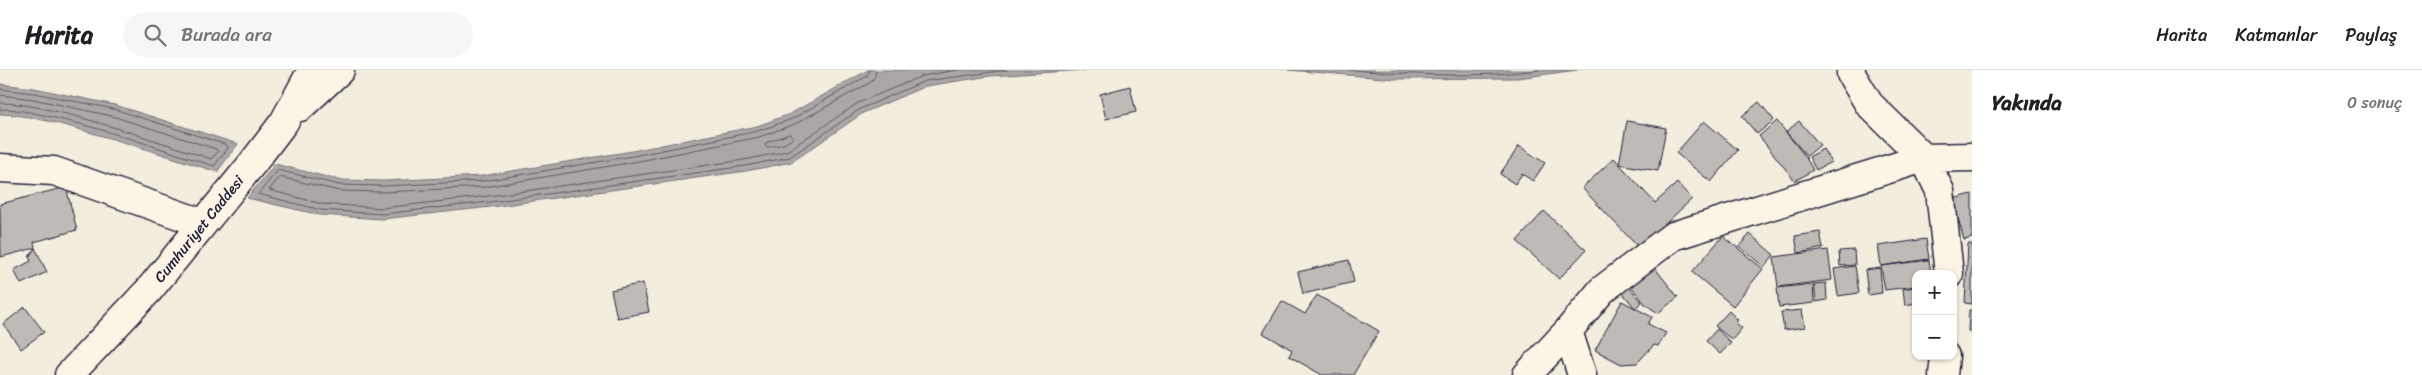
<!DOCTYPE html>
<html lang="tr">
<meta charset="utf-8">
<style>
:root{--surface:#fff;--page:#f6f6f6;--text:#202124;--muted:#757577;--line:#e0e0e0}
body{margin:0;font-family:Sriracha,sans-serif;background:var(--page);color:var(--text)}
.controls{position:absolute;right:15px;bottom:15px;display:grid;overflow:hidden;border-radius:10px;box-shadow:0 1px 4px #0004}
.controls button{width:45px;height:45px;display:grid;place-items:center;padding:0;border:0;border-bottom:1px solid var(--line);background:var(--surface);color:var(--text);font:25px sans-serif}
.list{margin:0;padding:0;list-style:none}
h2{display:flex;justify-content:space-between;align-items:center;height:65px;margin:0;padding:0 20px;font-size:21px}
h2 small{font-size:16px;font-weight:400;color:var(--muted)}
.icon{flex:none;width:28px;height:28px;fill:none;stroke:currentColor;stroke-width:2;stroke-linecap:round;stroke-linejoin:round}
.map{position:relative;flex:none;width:1972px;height:305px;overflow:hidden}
header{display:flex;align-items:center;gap:30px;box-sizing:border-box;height:70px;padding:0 25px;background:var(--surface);border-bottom:1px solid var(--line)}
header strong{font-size:24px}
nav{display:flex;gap:28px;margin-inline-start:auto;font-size:18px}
.search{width:350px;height:45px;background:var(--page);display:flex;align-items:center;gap:12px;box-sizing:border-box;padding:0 18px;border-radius:28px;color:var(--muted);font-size:19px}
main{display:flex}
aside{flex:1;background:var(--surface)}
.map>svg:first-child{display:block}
.water{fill:#aca7a6;stroke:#75727b}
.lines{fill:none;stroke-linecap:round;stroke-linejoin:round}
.shore{stroke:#595766;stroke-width:1}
.building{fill:#bfbab6;stroke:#22223b}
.minor-casing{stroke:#22223b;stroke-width:31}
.minor{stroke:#fcf5e5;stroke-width:28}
.labels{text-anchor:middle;stroke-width:4;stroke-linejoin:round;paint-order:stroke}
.street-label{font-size:15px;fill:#22223b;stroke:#fcf5e5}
</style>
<header>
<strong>Harita</strong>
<div class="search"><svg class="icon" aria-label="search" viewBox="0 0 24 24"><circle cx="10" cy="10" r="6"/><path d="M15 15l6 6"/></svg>Burada ara</div>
<nav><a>Harita</a><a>Katmanlar</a><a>Paylaş</a></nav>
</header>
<main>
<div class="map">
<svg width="1972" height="305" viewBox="0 0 1972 305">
<rect width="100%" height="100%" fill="#f3edde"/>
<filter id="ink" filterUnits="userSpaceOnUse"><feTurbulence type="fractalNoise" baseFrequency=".02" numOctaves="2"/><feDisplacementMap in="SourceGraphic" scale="10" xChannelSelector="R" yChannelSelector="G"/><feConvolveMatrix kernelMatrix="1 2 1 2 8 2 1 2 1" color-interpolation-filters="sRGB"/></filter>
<g filter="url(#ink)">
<path class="water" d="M 868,0 L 1085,0 L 990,6 L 926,16 L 863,43 L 792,92 L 746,101 L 491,137 L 382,149 L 320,145 L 247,128 L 275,94 L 339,110 L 384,111 L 482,106 L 632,81 L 757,56 L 790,44 Z
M 1288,0 L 1577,0 L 1518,8 L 1396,9 Z
M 0,14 L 34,18 L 115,35 L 238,74 L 217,102 C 171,87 125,72 78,59 C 53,52 27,45 0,44 Z"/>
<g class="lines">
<path class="shore" d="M 870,0 L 867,6 L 792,49 L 758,61 L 633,86 L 483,111 L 384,116 L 339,115 L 278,100 L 258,124 L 321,140 L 382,144 L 490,132 L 745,96 L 790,87 L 860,39 L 925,11 L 1007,0
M 876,0 L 875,6 L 871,12 L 795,54 L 759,67 L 634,92 L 484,117 L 384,122 L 339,121 L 280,107 L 269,120 L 322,134 L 382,138 L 489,126 L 744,90 L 787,81 L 858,33 L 922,6 L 957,0
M 1351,0 C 1412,5 1479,8 1539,0
M 0,19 L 34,23 L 114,39 L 227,75 L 228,78 L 214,96 C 164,80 115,62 64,50 C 42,45 22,39 0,39
M 0,25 L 33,29 L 112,46 L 216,79 L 218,82 L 211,89 C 167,74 124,60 79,47 C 53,41 27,33 0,33
M 790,64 L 793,68 L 784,74 L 768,77 L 765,76 L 766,73 Z"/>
</g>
<path class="building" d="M 1130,16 L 1136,42 L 1106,49 L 1100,24 Z
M 1759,32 L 1774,50 L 1757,64 L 1742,46 Z
M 1627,51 L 1666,58 L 1658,101 L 1619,94 Z
M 1704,51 L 1738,80 L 1711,112 L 1676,83 Z
M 1777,51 L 1805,86 L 1813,100 L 1795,111 L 1759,66 Z
M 1799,51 L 1820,75 L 1807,86 L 1786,62 Z
M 1519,76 L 1545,93 L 1533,111 L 1522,104 L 1515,114 L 1500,104 Z
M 1823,79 L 1831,92 L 1816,100 L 1809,87 Z
M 1614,88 L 1655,133 L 1677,113 L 1692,129 L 1639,178 L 1582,118 Z
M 66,117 L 77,160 L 34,172 L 35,178 L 1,187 L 0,134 Z
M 1972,124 L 1972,168 L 1964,170 L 1953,129 Z
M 1544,141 L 1586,180 L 1559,209 L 1517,171 Z
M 1820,162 L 1823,178 L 1798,183 L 1795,166 Z
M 1750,164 L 1774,185 L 1764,197 L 1739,176 Z
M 1723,166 L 1763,199 L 1733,236 L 1692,202 Z
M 1926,169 L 1929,189 L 1881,196 L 1878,176 Z
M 1968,174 L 1972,174 L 1972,234 L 1965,233 Z
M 35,178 L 47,202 L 21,214 L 14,200 L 31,191 L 29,187 Z
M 1828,180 L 1832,210 L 1778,217 L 1774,187 Z
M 1854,180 L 1855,195 L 1840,196 L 1839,181 Z
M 1349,190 L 1354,212 L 1303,224 L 1298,202 Z
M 1929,190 L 1931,204 L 1916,204 L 1916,216 L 1885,220 L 1881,196 Z
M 1855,196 L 1859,223 L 1838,226 L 1834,199 Z
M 1654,197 L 1678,227 L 1658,243 L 1645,234 L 1630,215 Z
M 1880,198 L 1882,223 L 1868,225 L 1865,200 Z
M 643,213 L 649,242 L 617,248 L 611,220 Z
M 1826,213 L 1827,230 L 1816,232 L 1814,214 Z
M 1626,214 L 1642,232 L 1635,238 L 1620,220 Z
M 1813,214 L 1814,233 L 1779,237 L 1777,218 Z
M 1915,217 L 1916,233 L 1905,235 L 1903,219 Z
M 1317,225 L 1379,261 L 1353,305 L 1322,305 L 1289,286 L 1292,280 L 1263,263 L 1282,231 L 1305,244 Z
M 1622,231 L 1652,247 L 1648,254 L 1666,263 L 1658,276 L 1654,275 L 1637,293 L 1621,294 L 1595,280 Z
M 25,237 L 44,262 L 21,279 L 3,254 Z
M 1802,240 L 1805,257 L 1784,260 L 1781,242 Z
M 1969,240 L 1972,240 L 1972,261 L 1968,261 Z
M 1729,241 L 1738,250 L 1736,253 L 1742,258 L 1732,270 L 1715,256 Z
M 1717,259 L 1731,273 L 1720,284 L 1706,271 Z"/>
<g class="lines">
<defs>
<path id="minor" d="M 1851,0 L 1851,4 L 1869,34 L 1924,88 L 1940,121 L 1949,204
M 300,37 L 340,0
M 0,98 L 54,101 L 202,153
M 69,305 L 149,220 L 252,94 L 284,52 L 312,0
M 1527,305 L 1568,261
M 1582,305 L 1568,261 L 1602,220 L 1673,166 L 1924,88 L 1972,87
M 1943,305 L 1945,286"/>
</defs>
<use href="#minor" class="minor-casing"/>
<use href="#minor" class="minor"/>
</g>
</g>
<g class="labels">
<g class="street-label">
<text transform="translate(199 159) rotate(-51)" y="5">Cumhuriyet Caddesi</text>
</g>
</g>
</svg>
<div class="controls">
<button>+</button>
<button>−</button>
</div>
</div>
<aside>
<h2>Yakında<small>0 sonuç</small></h2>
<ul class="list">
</ul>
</aside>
</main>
